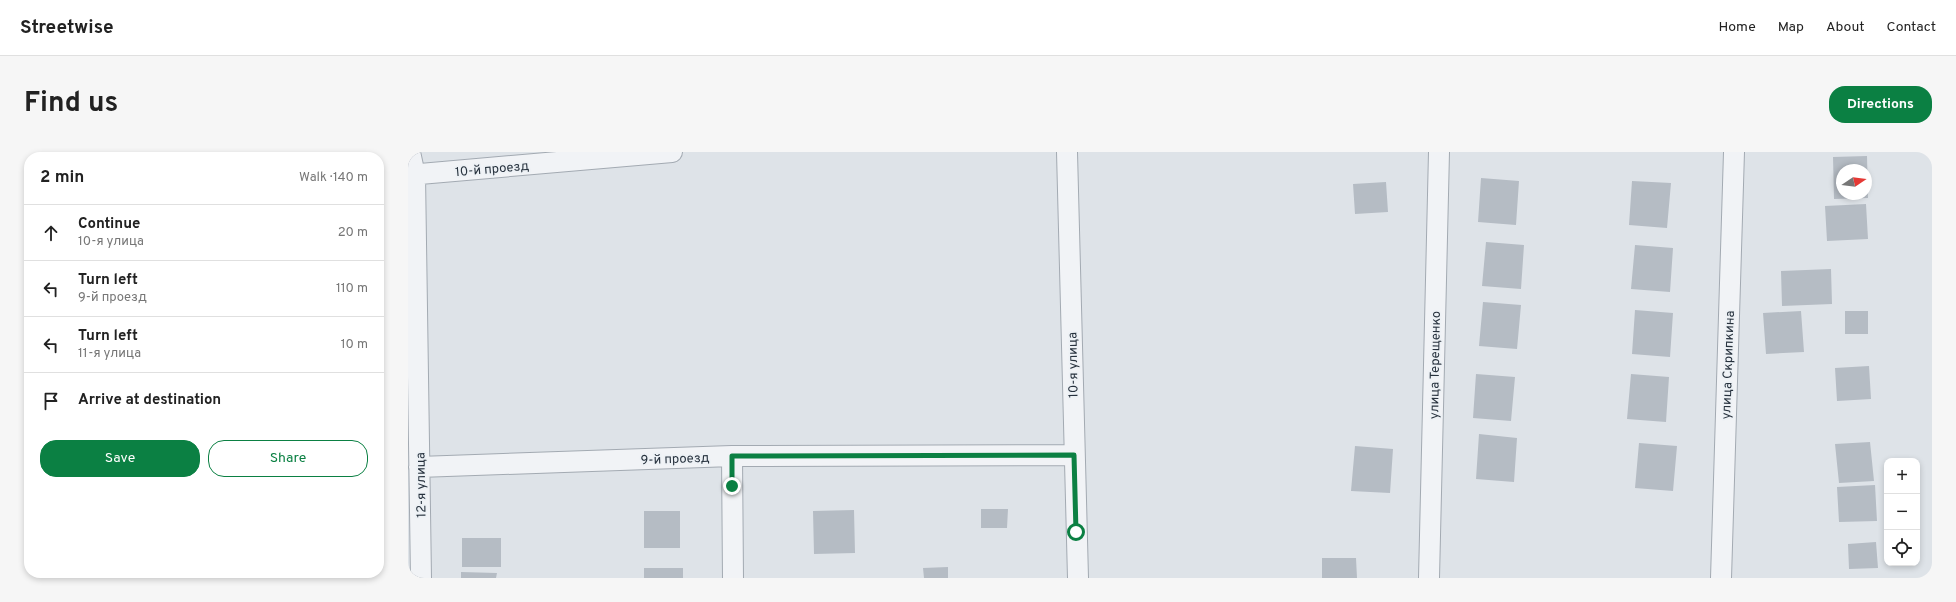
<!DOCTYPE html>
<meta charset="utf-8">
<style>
:root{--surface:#fff;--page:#f6f6f6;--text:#222;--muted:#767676;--line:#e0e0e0;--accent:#0b8043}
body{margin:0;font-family:Overpass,sans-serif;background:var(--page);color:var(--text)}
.controls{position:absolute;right:12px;bottom:12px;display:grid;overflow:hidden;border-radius:8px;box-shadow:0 2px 6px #0003}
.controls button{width:36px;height:36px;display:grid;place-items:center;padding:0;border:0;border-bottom:1px solid var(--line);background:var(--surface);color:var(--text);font:20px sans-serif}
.compass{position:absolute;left:1428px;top:12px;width:36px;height:36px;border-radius:50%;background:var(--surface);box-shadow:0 2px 6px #0003;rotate:77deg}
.stop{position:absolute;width:12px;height:12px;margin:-9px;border:3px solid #0b8043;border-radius:50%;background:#fff}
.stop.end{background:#0b8043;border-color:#fff;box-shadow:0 1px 4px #0008}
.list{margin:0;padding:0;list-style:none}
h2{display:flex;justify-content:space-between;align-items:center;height:52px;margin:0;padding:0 16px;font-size:17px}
h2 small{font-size:13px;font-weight:400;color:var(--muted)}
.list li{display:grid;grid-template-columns:26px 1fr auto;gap:12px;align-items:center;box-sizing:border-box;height:56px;padding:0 16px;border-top:1px solid var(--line)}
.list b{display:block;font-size:15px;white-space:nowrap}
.list p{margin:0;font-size:13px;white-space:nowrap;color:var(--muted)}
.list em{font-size:13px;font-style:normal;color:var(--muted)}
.actions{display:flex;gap:8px;padding:12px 16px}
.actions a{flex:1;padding:9px 0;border:1px solid var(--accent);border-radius:16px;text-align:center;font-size:14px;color:var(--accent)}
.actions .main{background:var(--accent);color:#fff}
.icon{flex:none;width:22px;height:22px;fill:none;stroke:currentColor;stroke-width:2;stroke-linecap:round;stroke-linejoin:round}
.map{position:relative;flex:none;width:1524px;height:426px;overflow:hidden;border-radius:16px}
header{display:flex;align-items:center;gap:24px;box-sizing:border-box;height:56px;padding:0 20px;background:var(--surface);border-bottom:1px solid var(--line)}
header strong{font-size:19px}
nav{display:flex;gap:22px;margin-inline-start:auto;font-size:14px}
.intro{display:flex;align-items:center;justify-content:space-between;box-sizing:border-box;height:96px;padding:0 24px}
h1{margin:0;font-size:28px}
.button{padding:10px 18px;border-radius:16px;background:var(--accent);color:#fff;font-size:14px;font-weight:700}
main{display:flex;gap:24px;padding:0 24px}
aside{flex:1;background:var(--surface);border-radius:16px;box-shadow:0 2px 6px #0003}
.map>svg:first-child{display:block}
.building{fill:#b5bcc4;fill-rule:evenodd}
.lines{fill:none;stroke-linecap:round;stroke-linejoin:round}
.street-casing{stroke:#a3aab2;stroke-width:22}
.street{stroke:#f1f3f6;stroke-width:20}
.route{stroke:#0b8043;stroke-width:5}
.labels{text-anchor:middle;stroke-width:3.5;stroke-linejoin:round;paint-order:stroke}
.street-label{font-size:13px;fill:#27323e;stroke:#edf1f5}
</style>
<header>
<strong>Streetwise</strong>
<nav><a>Home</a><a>Map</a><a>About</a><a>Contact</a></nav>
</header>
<div class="intro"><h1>Find us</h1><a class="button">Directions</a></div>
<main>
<aside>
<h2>2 min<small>Walk · 140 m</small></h2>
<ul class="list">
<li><svg class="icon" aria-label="ahead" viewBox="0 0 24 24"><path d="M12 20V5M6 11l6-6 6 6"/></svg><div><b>Continue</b><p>10-я улица</p></div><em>20 m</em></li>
<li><svg class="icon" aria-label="left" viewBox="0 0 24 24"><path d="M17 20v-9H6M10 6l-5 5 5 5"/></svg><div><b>Turn left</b><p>9-й проезд</p></div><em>110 m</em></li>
<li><svg class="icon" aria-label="left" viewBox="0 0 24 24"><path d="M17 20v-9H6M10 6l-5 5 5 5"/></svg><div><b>Turn left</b><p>11-я улица</p></div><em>10 m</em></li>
<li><svg class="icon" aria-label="arrive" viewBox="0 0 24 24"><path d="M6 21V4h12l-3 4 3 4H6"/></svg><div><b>Arrive at destination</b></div></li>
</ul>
<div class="actions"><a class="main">Save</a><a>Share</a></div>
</aside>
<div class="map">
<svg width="1524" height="426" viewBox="0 0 1524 426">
<rect width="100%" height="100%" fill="#dee3e8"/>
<path class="building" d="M 1459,4 L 1460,46 L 1426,47 L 1425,5 ZM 1434,18 L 1458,18 L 1458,42 L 1434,42 Z
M 1073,26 L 1111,29 L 1108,73 L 1070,70 Z
M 1224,29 L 1263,31 L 1259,76 L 1221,73 Z
M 978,30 L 980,60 L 947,62 L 945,32 Z
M 1458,52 L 1460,87 L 1419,89 L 1417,54 Z
M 1078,90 L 1116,93 L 1113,137 L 1074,134 Z
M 1227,93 L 1265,96 L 1262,140 L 1223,137 Z
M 1423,117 L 1424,152 L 1374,154 L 1373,119 Z
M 1075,150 L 1113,153 L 1109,197 L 1071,194 Z
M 1227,158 L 1265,161 L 1262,205 L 1224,202 Z
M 1393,159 L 1396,200 L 1358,202 L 1355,161 Z
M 1437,159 L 1460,159 L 1460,182 L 1437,182 Z
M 1461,214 L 1463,247 L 1429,249 L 1427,216 Z
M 1068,222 L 1107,225 L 1103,269 L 1065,266 Z
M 1223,222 L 1261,225 L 1258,270 L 1219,267 Z
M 1071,282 L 1109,286 L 1106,330 L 1068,327 Z
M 1462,290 L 1466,329 L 1431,331 L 1427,292 Z
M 1231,291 L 1269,294 L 1265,339 L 1227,336 Z
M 947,294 L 985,297 L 982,341 L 943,339 Z
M 1467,333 L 1469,369 L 1431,370 L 1429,335 Z
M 573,357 L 600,357 L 599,376 L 573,376 Z
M 446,358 L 447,401 L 406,402 L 405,359 Z
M 236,359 L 272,359 L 272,396 L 236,396 Z
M 54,386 L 93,386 L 93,415 L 54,415 Z
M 1468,390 L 1470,416 L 1441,417 L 1440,392 Z
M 914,406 L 948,406 L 949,426 L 914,426 Z
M 540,415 L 540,426 L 516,426 L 515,416 Z
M 236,416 L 275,416 L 275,426 L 236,426 Z
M 53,420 L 89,421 L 88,426 L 53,426 Z"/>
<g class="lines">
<defs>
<path id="street" d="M 2,0 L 7,23 L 13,426
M 659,0 L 670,426
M 0,23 L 264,0
M 324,304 L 325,426
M 11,315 L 324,304 L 666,303
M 1021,426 L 1031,0
M 1313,426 L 1326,0"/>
</defs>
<use href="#street" class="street-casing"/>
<use href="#street" class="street"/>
</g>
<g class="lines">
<path class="route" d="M 324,334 L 324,304 L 666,303 L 668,380"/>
</g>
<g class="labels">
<g class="street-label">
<text transform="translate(84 16) rotate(-5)" y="5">10-й проезд</text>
<text transform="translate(664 213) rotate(-91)" y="5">10-я улица</text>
<text transform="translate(1026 213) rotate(-89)" y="5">улица Терещенко</text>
<text transform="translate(1319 213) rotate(-88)" y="5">улица Скрипкина</text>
<text transform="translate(267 306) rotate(-2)" y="5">9-й проезд</text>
<text transform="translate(12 333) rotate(-91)" y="5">12-я улица</text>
</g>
</g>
</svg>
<div class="controls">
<button>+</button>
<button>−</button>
<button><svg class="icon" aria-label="locate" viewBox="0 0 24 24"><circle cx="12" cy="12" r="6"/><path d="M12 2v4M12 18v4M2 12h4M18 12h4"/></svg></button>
</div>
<svg class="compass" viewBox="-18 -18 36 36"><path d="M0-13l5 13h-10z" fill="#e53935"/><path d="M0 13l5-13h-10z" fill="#767676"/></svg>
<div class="stop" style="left:668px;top:380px"></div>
<div class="stop end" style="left:324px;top:334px"></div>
</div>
</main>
